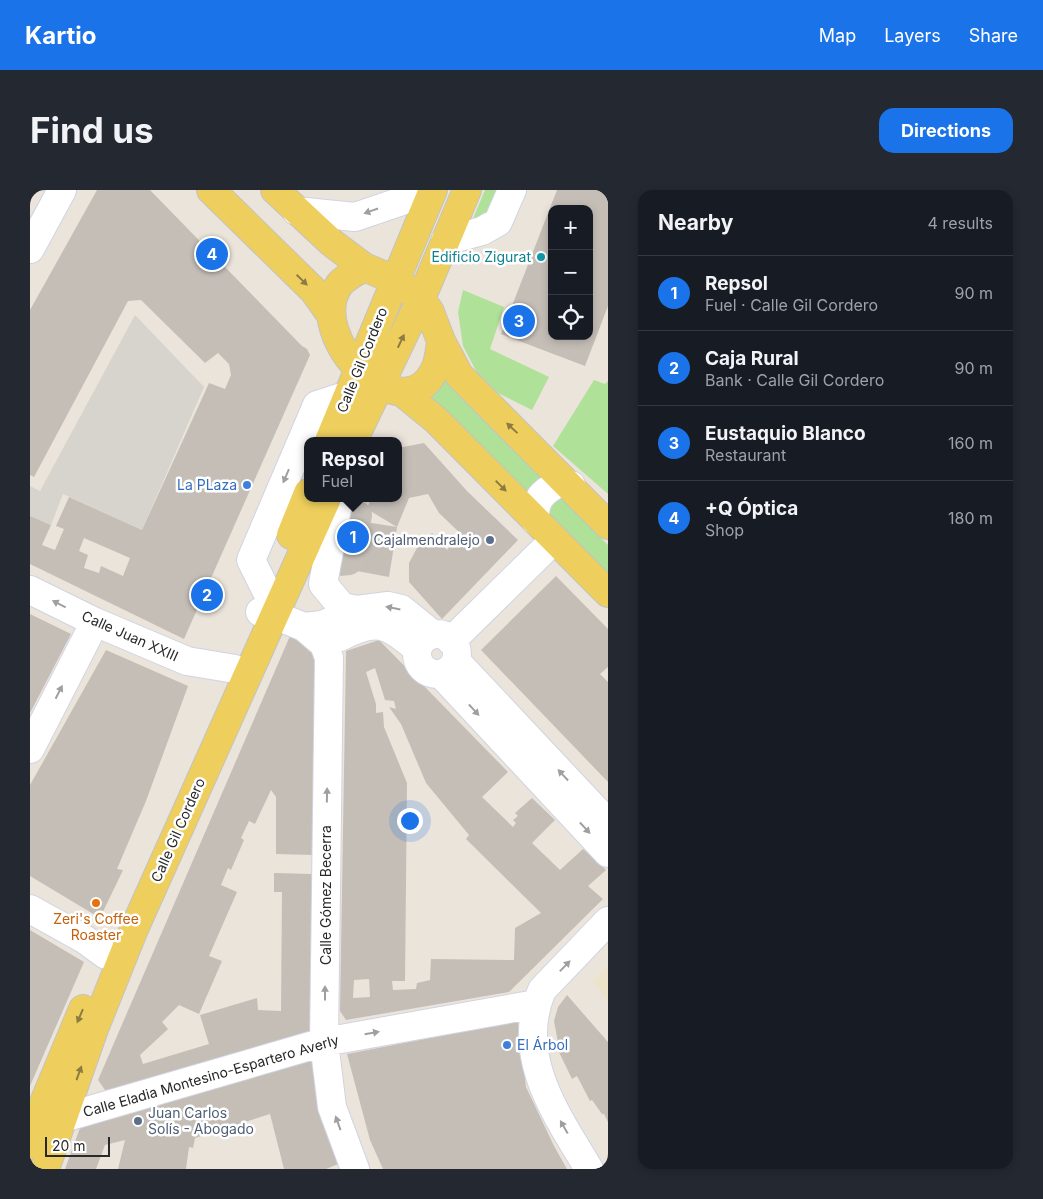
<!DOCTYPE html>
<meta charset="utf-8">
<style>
:root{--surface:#171b24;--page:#242831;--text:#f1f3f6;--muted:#9ea1a6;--line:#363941;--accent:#1a73e8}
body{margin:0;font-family:Inter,sans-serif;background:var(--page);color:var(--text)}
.controls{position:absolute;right:15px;top:15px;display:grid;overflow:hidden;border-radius:10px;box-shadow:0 2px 8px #0003}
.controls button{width:45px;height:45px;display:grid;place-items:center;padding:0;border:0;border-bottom:1px solid var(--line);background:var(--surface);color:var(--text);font:25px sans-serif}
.scale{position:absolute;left:15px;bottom:12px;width:65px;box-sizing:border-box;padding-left:5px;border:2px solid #292929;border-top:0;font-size:14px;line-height:18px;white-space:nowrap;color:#292929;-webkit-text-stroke:4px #fff;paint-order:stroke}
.you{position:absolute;left:379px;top:630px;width:18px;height:18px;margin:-12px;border:4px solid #fff;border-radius:50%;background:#1a73e8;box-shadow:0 0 0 8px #1a73e833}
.badge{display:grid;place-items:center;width:32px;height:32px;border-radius:50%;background:var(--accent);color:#fff;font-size:16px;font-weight:700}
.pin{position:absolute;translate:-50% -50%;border:2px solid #fff;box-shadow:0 1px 5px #0006}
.popup{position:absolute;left:274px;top:247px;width:98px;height:65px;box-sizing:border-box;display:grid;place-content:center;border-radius:10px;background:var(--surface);filter:drop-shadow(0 1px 4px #0005);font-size:16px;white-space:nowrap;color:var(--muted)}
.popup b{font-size:19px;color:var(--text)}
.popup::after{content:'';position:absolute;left:50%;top:100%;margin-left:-10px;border:10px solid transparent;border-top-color:var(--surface)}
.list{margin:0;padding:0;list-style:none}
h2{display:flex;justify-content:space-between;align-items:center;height:65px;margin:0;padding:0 20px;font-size:21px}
h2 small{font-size:16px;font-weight:400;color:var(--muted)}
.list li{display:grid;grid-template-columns:32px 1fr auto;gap:15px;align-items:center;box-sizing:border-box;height:75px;padding:0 20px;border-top:1px solid var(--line)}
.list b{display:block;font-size:19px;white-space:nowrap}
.list p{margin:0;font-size:16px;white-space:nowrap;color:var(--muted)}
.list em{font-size:16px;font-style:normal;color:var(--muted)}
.icon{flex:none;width:28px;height:28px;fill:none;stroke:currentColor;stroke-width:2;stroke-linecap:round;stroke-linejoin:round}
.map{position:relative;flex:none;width:578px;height:979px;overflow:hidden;border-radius:15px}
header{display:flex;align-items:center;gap:30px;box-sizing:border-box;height:70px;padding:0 25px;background:var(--accent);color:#fff}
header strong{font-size:24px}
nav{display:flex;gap:28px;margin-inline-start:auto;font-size:18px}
.intro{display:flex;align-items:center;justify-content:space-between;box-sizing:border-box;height:120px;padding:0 30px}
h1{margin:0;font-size:35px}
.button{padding:12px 22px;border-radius:15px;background:var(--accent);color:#fff;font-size:18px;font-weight:700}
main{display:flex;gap:30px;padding:0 30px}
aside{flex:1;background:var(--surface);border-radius:15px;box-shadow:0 2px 8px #0003}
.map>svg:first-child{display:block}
.education{fill:#ede2ca}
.green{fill:#afe198}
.plaza{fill:#d7d4ce}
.building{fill:#c4beb7;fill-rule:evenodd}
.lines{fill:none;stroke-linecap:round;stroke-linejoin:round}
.minor-tunnel{stroke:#c4bfb7;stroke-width:28;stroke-dasharray:28 14;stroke-linecap:butt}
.minor-casing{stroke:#d0d3e2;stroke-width:30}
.major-casing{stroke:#c3c3c3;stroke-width:30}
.minor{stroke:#fff;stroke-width:28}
.major{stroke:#eecf5d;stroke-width:28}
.oneway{fill:#9f9f9f}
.oneway2{fill:#8c7c43}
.culture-dot{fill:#0f9aa8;stroke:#fff;stroke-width:2}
.shop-dot{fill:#3f7fe0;stroke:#fff;stroke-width:2}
.service-dot{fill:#5c6f8a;stroke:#fff;stroke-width:2}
.food-dot{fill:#e8710a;stroke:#fff;stroke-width:2}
.labels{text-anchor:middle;stroke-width:5;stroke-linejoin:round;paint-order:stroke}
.culture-label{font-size:14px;fill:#0d838f;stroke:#fff;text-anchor:end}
.street-label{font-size:14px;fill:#292929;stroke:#fff}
.shop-label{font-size:14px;fill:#366cbe;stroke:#fff;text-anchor:end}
.service-label{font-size:14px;fill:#4e5e75;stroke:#fff;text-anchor:end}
.food-label{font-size:14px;fill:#c56008;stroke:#fff}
</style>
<header>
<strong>Kartio</strong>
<nav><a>Map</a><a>Layers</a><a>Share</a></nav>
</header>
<div class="intro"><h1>Find us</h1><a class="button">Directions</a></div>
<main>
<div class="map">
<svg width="578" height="979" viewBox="0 0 578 979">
<rect width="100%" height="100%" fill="#ebe4db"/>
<path class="education" d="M 578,776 L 578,812 L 563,791 Z"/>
<path class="green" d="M 455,0 L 469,0 L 455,32 L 442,31 Z
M 433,100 L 474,117 L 460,159 L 519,187 L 502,220 L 454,196 L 433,156 L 428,122 Z
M 416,187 L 446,222 L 578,355 L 578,387 L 400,208 Z
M 564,190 L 575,194 L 578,191 L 578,304 L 523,256 Z"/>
<path class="plaza" d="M 105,125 L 174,197 L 112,340 L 33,304 L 21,335 L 0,326 L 0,296 L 10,301 Z"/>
<path class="building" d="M 67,0 L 120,0 L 272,156 L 277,159 L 280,165 L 154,449 L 0,374 L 0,326 L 21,335 L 12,355 L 25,360 L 34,339 L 26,336 L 39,307 L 112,340 L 179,193 L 195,199 L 201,185 L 199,174 L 188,163 L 175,173 L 111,110 L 98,111 L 4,287 L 0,285 L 0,120 ZM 54,348 L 100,368 L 93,386 L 71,376 L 69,383 L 54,378 L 58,365 L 49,361 Z
M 527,0 L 578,0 L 578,116 L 555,176 L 471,144 ZM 522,19 L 559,19 L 559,146 L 522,146 Z
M 394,253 L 437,301 L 488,350 L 412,429 L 379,392 L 379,373 L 387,358 L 402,343 L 417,360 L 430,343 L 409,323 L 398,304 L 379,308 L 367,337 L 337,319 L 341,308 L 368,308 L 368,258 Z
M 304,327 L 367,337 L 359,387 L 295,375 Z
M 526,386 L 578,439 L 578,477 L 570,484 L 578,492 L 578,592 L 451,460 Z
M 0,424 L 41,444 L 0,523 Z
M 260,446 L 286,456 L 283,665 L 246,664 L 246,607 L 241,600 L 225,634 L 219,631 L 211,648 L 214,650 L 201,680 L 198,678 L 191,695 L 207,702 L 179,766 L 192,771 L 169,824 L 149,815 L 132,832 L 138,839 L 110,865 L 113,874 L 179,854 L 170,825 L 227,808 L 228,820 L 251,821 L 252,702 L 244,702 L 244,683 L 282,684 L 280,842 L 78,904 L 68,890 Z
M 349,450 L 478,582 L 452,607 L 483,637 L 486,633 L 483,630 L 488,626 L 485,623 L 502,608 L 525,630 L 502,653 L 530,680 L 553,659 L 576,680 L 558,696 L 573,709 L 479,802 L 316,830 L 310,821 L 316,461 ZM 345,478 L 355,510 L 364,511 L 366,519 L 359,517 L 371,534 L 396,593 L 439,645 L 436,649 L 511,723 L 485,738 L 484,770 L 401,769 L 400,790 L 387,793 L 386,799 L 363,800 L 362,791 L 375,791 L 377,593 L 354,537 L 353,522 L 346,523 L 346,514 L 336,482 ZM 339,789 L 340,807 L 323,808 L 324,790 Z
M 76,460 L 158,496 L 116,611 L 87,679 L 93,680 L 70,728 L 0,686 L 0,595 Z
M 0,740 L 54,772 L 0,896 Z
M 537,805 L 578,852 L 578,932 L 574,924 L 572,924 L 562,910 L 560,911 L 547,886 L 542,889 L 527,858 L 529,858 L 524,831 L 528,817 Z
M 488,831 L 496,897 L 524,956 L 537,979 L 353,979 L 340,950 L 317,864 Z
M 285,863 L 316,971 L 296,979 L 254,979 L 240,924 L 165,948 L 163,958 L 159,957 L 156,979 L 88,979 L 95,950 L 75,955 L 66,979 L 35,979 L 50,938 Z"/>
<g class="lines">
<path class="minor-tunnel" d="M 309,372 L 319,371 L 328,325 L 319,320"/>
<defs>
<path id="minor" d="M 266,21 L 325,27 L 372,11 L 384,0
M 415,51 L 452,41 L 468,32 L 482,0
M 0,59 L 32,0
M 309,308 L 293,394 L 312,417 L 327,420
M 505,330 C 504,310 512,302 529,293 L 541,295
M 0,400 L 65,432 L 157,471 L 205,479
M 238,404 L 221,370 L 287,215 L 318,205
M 230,422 L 244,425 L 274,437 L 292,435 L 327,420 L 358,416 L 371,419 L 402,444
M 274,437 L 294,454 L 299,468 L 294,852 L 302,917 L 325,979
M387 464a20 20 0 1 1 40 0a20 20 0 1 1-40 0Z
M 310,447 C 347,428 357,433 387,459
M 421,451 L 524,350
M 426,471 L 578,633
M 411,484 L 578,663
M 0,559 L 65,432
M 0,719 L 54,749 L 76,765
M 33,928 L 294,852 L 506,814
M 559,979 C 526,924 484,866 512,800 L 578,731"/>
<path id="major" d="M 181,0 L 284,101 L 301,125
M 245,0 L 302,53 L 334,77 L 365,90 L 391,109 L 400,122 L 411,151 L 429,185 L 578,335
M 334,77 C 326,82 315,87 309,95 C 273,148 373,244 404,181 C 409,172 410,161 411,151
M 373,203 L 406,230 L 578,403
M 299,251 L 403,0
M 323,251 L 391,109 L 437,0
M 261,345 L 278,303
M 0,955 L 15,910 L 53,819
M 15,979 L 64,839 L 104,739 L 297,308"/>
</defs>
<use href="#minor" class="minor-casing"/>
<use href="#major" class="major-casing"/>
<use href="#minor" class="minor"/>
<use href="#major" class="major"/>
</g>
<defs><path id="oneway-solid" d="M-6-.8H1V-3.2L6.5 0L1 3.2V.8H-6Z" transform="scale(1.25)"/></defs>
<g class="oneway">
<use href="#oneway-solid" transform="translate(341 21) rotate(161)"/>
<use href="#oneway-solid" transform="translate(256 286) rotate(113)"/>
<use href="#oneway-solid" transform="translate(29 414) rotate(-153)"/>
<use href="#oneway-solid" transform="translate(363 418) rotate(-169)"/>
<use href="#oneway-solid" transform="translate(29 502) rotate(-63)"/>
<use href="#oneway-solid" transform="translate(444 520) rotate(47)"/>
<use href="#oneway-solid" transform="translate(533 585) rotate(-133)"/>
<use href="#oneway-solid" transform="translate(297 605) rotate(-89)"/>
<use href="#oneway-solid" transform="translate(555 638) rotate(47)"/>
<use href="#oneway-solid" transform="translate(535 776) rotate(-46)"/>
<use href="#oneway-solid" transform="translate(295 803) rotate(-90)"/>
<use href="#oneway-solid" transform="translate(342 843) rotate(-10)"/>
<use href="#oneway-solid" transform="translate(308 933) rotate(-110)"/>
<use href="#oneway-solid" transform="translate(534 937) rotate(-120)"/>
</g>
<g class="oneway2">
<use href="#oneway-solid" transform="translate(272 90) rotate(44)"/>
<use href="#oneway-solid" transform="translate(371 151) rotate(-65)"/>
<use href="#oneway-solid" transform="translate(482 238) rotate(-137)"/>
<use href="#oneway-solid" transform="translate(471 296) rotate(45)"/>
<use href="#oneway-solid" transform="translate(50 826) rotate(113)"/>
<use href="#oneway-solid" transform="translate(49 883) rotate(-70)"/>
</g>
<circle class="culture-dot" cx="511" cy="67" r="5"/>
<g class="shop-dot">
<circle cx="217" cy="295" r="5"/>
<circle cx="477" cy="855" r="5"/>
</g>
<g class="service-dot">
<circle cx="460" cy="350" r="5"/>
<circle cx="108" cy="931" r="5"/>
</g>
<circle class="food-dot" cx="66" cy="713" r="5"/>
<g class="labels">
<g class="culture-label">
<text x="501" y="72">Edificio Zigurat</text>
</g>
<g class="street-label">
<text transform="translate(332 170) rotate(-68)" y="5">Calle Gil Cordero</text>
<text transform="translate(100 446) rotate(24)" y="5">Calle Juan XXIII</text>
<text transform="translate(148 640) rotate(-66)" y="5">Calle Gil Cordero</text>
<text transform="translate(296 705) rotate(-90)" y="5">Calle Gómez Becerra</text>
<text transform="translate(181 886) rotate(-16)" y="5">Calle Eladia Montesino-Espartero Averly</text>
</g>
<g class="shop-label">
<text x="207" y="300">La PLaza</text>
<text x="487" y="860" text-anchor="start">El Árbol</text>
</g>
<g class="service-label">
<text x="450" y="355">Cajalmendralejo</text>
<text x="118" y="928" text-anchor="start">Juan Carlos<tspan x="118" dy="16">Solís - Abogado</tspan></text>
</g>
<g class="food-label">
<text x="66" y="734">Zeri's Coffee<tspan x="66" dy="16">Roaster</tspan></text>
</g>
</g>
</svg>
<div class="controls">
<button>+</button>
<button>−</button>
<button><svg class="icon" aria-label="locate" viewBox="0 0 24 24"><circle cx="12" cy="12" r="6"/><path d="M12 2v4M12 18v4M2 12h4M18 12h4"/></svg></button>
</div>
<div class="scale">20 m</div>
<div class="you"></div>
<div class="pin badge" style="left:323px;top:347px">1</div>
<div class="popup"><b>Repsol</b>Fuel</div>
<div class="pin badge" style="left:177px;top:405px">2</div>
<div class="pin badge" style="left:489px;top:131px">3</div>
<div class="pin badge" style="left:182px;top:64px">4</div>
</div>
<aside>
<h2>Nearby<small>4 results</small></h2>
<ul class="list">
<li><span class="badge">1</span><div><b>Repsol</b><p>Fuel · Calle Gil Cordero</p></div><em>90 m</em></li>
<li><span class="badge">2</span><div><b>Caja Rural</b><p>Bank · Calle Gil Cordero</p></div><em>90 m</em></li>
<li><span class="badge">3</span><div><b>Eustaquio Blanco</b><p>Restaurant</p></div><em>160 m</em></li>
<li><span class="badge">4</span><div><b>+Q Óptica</b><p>Shop</p></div><em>180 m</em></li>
</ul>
</aside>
</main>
